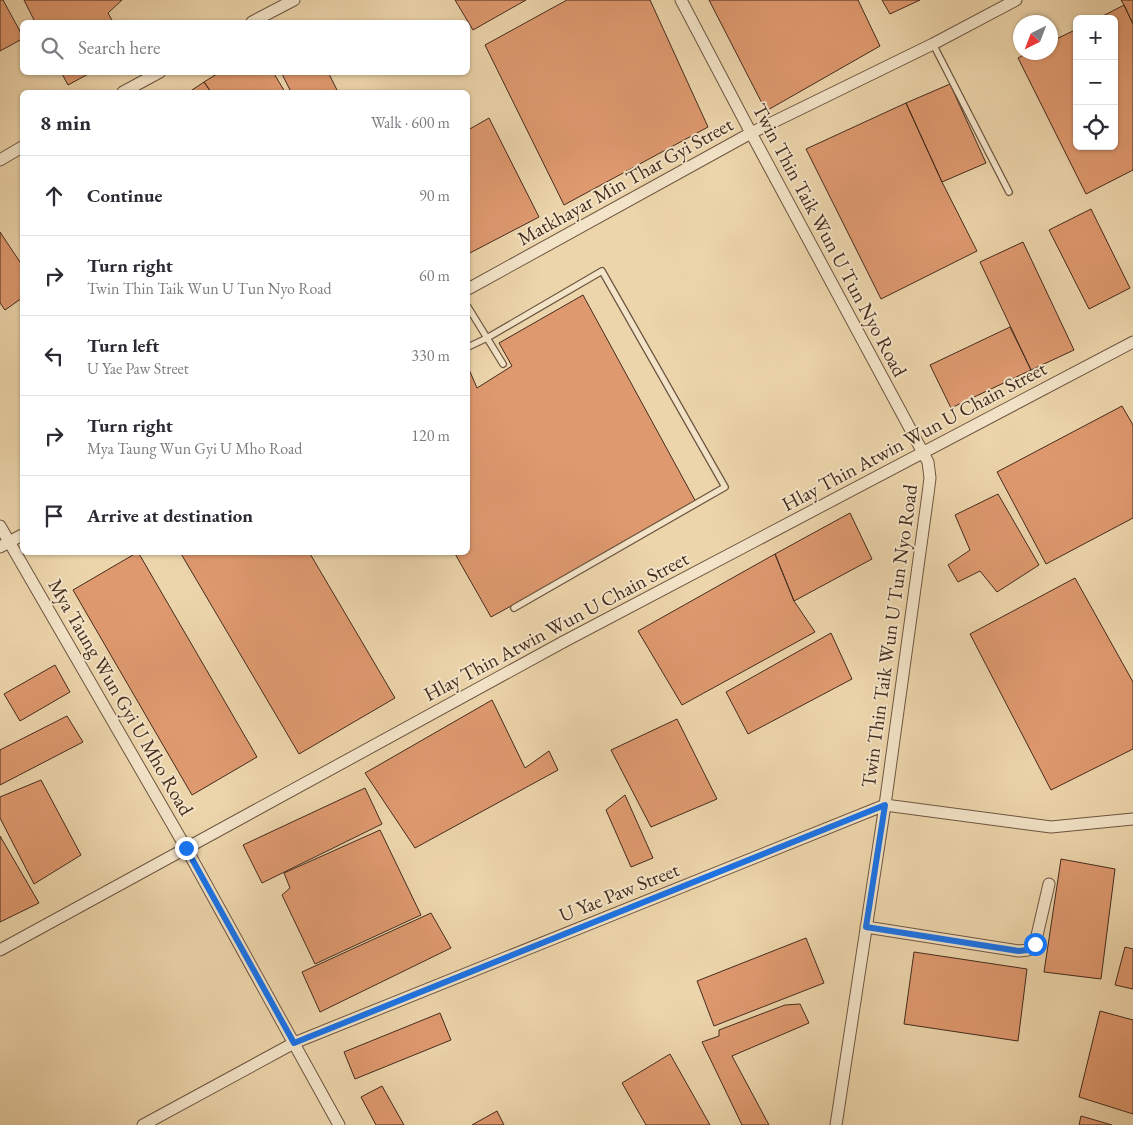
<!DOCTYPE html>
<meta charset="utf-8">
<style>
:root{--surface:#fff;--page:#f7f7f7;--text:#2b2b33;--muted:#7c7c81;--line:#e1e1e2}
body{margin:0;font-family:"EB Garamond",serif;background:var(--page);color:var(--text)}
.controls{position:absolute;right:15px;top:15px;display:grid;overflow:hidden;border-radius:8px;box-shadow:0 1px 4px #0004}
.controls button{width:45px;height:45px;display:grid;place-items:center;padding:0;border:0;border-bottom:1px solid var(--line);background:var(--surface);color:var(--text);font:25px sans-serif}
.compass{position:absolute;left:1013px;top:15px;width:45px;height:45px;border-radius:50%;background:var(--surface);box-shadow:0 1px 4px #0004;rotate:222deg}
.stop{position:absolute;width:15px;height:15px;margin:-11px;border:4px solid #1a73e8;border-radius:50%;background:#fff}
.stop.end{background:#1a73e8;border-color:#fff;box-shadow:0 1px 5px #0008}
.list{margin:0;padding:0;list-style:none}
h2{display:flex;justify-content:space-between;align-items:center;height:65px;margin:0;padding:0 20px;font-size:21px}
h2 small{font-size:16px;font-weight:400;color:var(--muted)}
.list li{display:grid;grid-template-columns:32px 1fr auto;gap:15px;align-items:center;box-sizing:border-box;height:80px;padding:0 20px;border-top:1px solid var(--line)}
.list b{display:block;font-size:19px;white-space:nowrap}
.list p{margin:0;font-size:16px;white-space:nowrap;color:var(--muted)}
.list em{font-size:16px;font-style:normal;color:var(--muted)}
.icon{flex:none;width:28px;height:28px;fill:none;stroke:currentColor;stroke-width:2;stroke-linecap:round;stroke-linejoin:round}
.map{position:relative;flex:none;width:1133px;height:1125px;overflow:hidden}
.search{position:absolute;background:var(--surface);box-shadow:0 1px 4px #0004;left:20px;top:20px;width:450px;height:55px;display:flex;align-items:center;gap:12px;box-sizing:border-box;padding:0 18px;border-radius:8px;color:var(--muted);font-size:19px}
.panel{position:absolute;background:var(--surface);box-shadow:0 1px 4px #0004;left:20px;top:90px;width:450px;height:465px;border-radius:8px}
.map>svg:first-child{display:block}
.building{fill:#df996f;stroke:#442b1e}
.lines{fill:none;stroke-linecap:round;stroke-linejoin:round}
.lane-casing{stroke:#6e5641;stroke-width:8}
.street-casing{stroke:#6e5641;stroke-width:13}
.lane{stroke:#f3e4c8;stroke-width:5.5}
.street{stroke:#f3e4c8;stroke-width:11}
.route{stroke:#1a73e8;stroke-width:6}
.labels{text-anchor:middle;stroke-width:4;stroke-linejoin:round;paint-order:stroke}
.street-label{font-size:20px;fill:#442b1e;stroke:#f3e4c8}
</style>
<div class="map">
<svg width="1133" height="1125" viewBox="0 0 1133 1125">
<rect width="100%" height="100%" fill="#edd5ab"/>
<filter id="stains"><feTurbulence type="fractalNoise" baseFrequency=".004" numOctaves="4"/><feColorMatrix values="0 0 0 0 .2 0 0 0 0 .09 0 0 0 0 .02 0 0 0 .5 -.17"/></filter>
<radialGradient id="worn" r=".72"><stop offset=".6" stop-color="#630" stop-opacity="0"/><stop offset="1" stop-color="#630" stop-opacity=".3"/></radialGradient>
<path class="building" d="M 0,0 L 3,0 L 22,35 L 22,39 L 0,51 Z
M 24,0 L 122,0 L 108,13 L 113,22 L 35,22 Z
M 455,0 L 526,0 L 473,30 Z
M 567,0 L 650,0 L 708,127 L 564,205 L 485,45 Z
M 709,0 L 858,0 L 880,46 L 766,111 Z
M 882,0 L 920,0 L 890,14 Z
M 1121,0 L 1133,0 L 1133,24 L 1124,5 Z
M 1124,5 L 1133,24 L 1133,170 L 1086,194 L 1018,58 L 1029,52 L 1050,52 L 1050,42 L 1077,29 L 1077,146 L 1114,146 L 1114,19 L 1097,19 Z
M 61,72 L 92,72 L 68,85 Z
M 220,72 L 273,72 L 285,92 L 211,92 L 204,82 Z
M 281,72 L 328,72 L 338,92 L 291,92 Z
M 204,82 L 211,92 L 189,92 Z
M 950,84 L 986,163 L 942,182 L 906,103 Z
M 906,103 L 942,182 L 977,251 L 881,299 L 806,149 Z
M 489,118 L 539,217 L 468,254 L 468,130 Z
M 1091,209 L 1130,288 L 1089,309 L 1049,230 Z
M 0,232 L 22,265 L 22,298 L 5,310 L 0,303 Z
M 1023,242 L 1074,350 L 1031,370 L 980,262 Z
M 583,295 L 697,504 L 491,617 L 454,552 L 468,552 L 468,367 L 477,388 L 512,366 L 499,343 Z
M 1010,327 L 1031,370 L 951,408 L 930,365 Z
M 1122,406 L 1133,425 L 1133,518 L 1046,564 L 997,472 Z
M 998,494 L 1039,565 L 997,592 L 980,571 L 958,582 L 948,565 L 970,550 L 955,515 Z
M 850,513 L 872,559 L 794,601 L 775,554 Z
M 138,552 L 257,757 L 192,795 L 73,590 Z
M 180,552 L 309,552 L 395,698 L 299,754 Z
M 775,554 L 794,601 L 815,632 L 682,705 L 638,631 Z
M 1075,578 L 1133,682 L 1133,749 L 1051,790 L 970,634 Z
M 831,633 L 852,679 L 748,734 L 726,692 Z
M 55,665 L 70,692 L 20,721 L 4,694 Z
M 492,700 L 525,768 L 549,751 L 558,770 L 415,848 L 365,773 Z
M 67,716 L 83,742 L 0,785 L 0,750 Z
M 677,719 L 717,799 L 651,827 L 611,750 Z
M 41,780 L 81,855 L 34,884 L 0,818 L 0,797 Z
M 365,788 L 382,824 L 262,883 L 243,845 Z
M 625,795 L 653,858 L 631,867 L 606,810 Z
M 380,830 L 421,915 L 315,964 L 282,895 L 290,888 L 284,873 Z
M 0,836 L 39,903 L 0,922 Z
M 1061,859 L 1115,869 L 1101,979 L 1044,972 Z
M 431,913 L 451,948 L 320,1012 L 302,972 Z
M 806,938 L 824,983 L 714,1026 L 697,981 Z
M 1125,947 L 1133,949 L 1133,989 L 1115,985 Z
M 914,952 L 1027,969 L 1018,1041 L 904,1024 Z
M 800,1004 L 809,1023 L 732,1056 L 769,1125 L 742,1125 L 702,1042 L 719,1036 L 719,1030 L 785,1005 Z
M 1100,1011 L 1133,1020 L 1133,1114 L 1079,1097 Z
M 440,1013 L 451,1040 L 355,1079 L 344,1052 Z
M 670,1054 L 710,1125 L 646,1125 L 622,1083 Z
M 382,1086 L 404,1125 L 376,1125 L 361,1097 Z
M 497,1111 L 504,1125 L 472,1125 Z
M 1081,1116 L 1112,1125 L 1079,1125 Z"/>
<g class="lines">
<defs>
<path id="lane" d="M 933,44 L 1009,192
M 468,307 L 503,364
M 468,347 L 487,338 L 602,271 L 725,487 L 514,608"/>
<path id="street" d="M 681,0 L 751,133 L 928,462 L 930,478 L 928,494 L 885,805 L 836,1125
M 252,22 L 294,0
M 123,92 L 160,72
M 0,160 L 22,147
M 468,289 L 751,133 L 933,44 L 1016,0
M 0,526 L 186,848 L 339,1125
M 0,547 L 22,535
M 866,927 L 1019,951 L 1028,950 L 1035,944 L 1049,884
M 0,950 L 565,641 L 1133,342
M 143,1125 L 294,1043 L 885,805 L 1051,827 L 1133,819"/>
</defs>
<use href="#lane" class="lane-casing"/>
<use href="#street" class="street-casing"/>
<use href="#lane" class="lane"/>
<use href="#street" class="street"/>
</g>
<g class="lines">
<path class="route" d="M 186,848 L 294,1043 L 885,805 L 866,927 L 1019,951 L 1028,950 L 1035,944"/>
</g>
<g class="labels">
<g class="street-label">
<text transform="translate(625 181) rotate(-29)" y="7">Matkhayar Min Thar Gyi Street</text>
<text transform="translate(830 240) rotate(62)" y="7">Twin Thin Taik Wun U Tun Nyo Road</text>
<text transform="translate(914 436) rotate(-28)" y="7">Hlay Thin Atwin Wun U Chain Street</text>
<text transform="translate(556 626) rotate(-28)" y="7">Hlay Thin Atwin Wun U Chain Street</text>
<text transform="translate(889 636) rotate(-82)" y="7">Twin Thin Taik Wun U Tun Nyo Road</text>
<text transform="translate(121 697) rotate(60)" y="7">Mya Taung Wun Gyi U Mho Road</text>
<text transform="translate(619 892) rotate(-22)" y="7">U Yae Paw Street</text>
</g>
</g>
<rect width="100%" height="100%" filter="url(#stains)"/>
<rect width="100%" height="100%" fill="url(#worn)"/>
</svg>
<div class="controls">
<button>+</button>
<button>−</button>
<button><svg class="icon" aria-label="locate" viewBox="0 0 24 24"><circle cx="12" cy="12" r="6"/><path d="M12 2v4M12 18v4M2 12h4M18 12h4"/></svg></button>
</div>
<svg class="compass" viewBox="-18 -18 36 36"><path d="M0-13l5 13h-10z" fill="#e53935"/><path d="M0 13l5-13h-10z" fill="#7c7c81"/></svg>
<div class="stop" style="left:1035px;top:944px"></div>
<div class="stop end" style="left:186px;top:848px"></div>
<div class="search"><svg class="icon" aria-label="search" viewBox="0 0 24 24"><circle cx="10" cy="10" r="6"/><path d="M15 15l6 6"/></svg>Search here</div>
<section class="panel">
<h2>8 min<small>Walk · 600 m</small></h2>
<ul class="list">
<li><svg class="icon" aria-label="ahead" viewBox="0 0 24 24"><path d="M12 20V5M6 11l6-6 6 6"/></svg><div><b>Continue</b></div><em>90 m</em></li>
<li><svg class="icon" aria-label="right" viewBox="0 0 24 24"><path d="M7 20v-9h11M14 6l5 5-5 5"/></svg><div><b>Turn right</b><p>Twin Thin Taik Wun U Tun Nyo Road</p></div><em>60 m</em></li>
<li><svg class="icon" aria-label="left" viewBox="0 0 24 24"><path d="M17 20v-9H6M10 6l-5 5 5 5"/></svg><div><b>Turn left</b><p>U Yae Paw Street</p></div><em>330 m</em></li>
<li><svg class="icon" aria-label="right" viewBox="0 0 24 24"><path d="M7 20v-9h11M14 6l5 5-5 5"/></svg><div><b>Turn right</b><p>Mya Taung Wun Gyi U Mho Road</p></div><em>120 m</em></li>
<li><svg class="icon" aria-label="arrive" viewBox="0 0 24 24"><path d="M6 21V4h12l-3 4 3 4H6"/></svg><div><b>Arrive at destination</b></div></li>
</ul>
</section>
</div>
